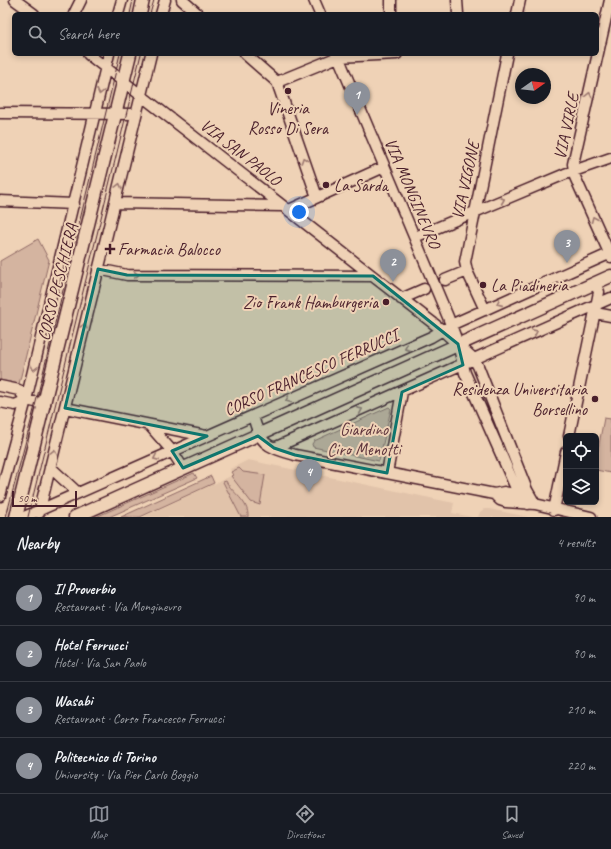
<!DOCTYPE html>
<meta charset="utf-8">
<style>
:root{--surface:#171b24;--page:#242831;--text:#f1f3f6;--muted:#9ea1a6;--line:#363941;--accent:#8c9099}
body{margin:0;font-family:Caveat,sans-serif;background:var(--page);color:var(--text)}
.controls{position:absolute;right:12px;bottom:12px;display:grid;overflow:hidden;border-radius:6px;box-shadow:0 2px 6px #0003}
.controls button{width:36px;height:36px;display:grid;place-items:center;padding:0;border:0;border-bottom:1px solid var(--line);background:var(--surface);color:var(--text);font:20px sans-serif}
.compass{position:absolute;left:515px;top:68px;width:36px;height:36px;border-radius:50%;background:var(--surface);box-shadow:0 2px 6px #0003;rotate:75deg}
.scale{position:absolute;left:12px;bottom:10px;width:65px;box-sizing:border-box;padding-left:4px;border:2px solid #4a1f2b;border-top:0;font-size:11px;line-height:14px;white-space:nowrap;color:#4a1f2b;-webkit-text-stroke:3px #efd2b6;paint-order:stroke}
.you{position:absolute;left:299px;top:212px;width:14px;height:14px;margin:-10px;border:3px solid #fff;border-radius:50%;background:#1a73e8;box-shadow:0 0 0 6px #1a73e833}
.badge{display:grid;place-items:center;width:26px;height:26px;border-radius:50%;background:var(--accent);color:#fff;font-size:13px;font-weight:700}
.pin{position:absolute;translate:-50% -33px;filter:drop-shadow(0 1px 2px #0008)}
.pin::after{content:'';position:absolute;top:21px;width:14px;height:12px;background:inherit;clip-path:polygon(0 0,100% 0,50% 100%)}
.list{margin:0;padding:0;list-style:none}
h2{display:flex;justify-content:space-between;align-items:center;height:52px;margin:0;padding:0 16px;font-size:17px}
h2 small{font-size:13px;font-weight:400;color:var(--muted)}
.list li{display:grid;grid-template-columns:26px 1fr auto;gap:12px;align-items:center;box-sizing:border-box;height:56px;padding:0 16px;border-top:1px solid var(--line)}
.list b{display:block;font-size:15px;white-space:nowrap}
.list p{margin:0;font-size:13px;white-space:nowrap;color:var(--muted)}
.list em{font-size:13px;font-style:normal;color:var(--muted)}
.icon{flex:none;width:22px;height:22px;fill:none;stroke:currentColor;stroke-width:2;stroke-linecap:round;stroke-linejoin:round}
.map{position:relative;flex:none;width:611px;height:517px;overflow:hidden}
.search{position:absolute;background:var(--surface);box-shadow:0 2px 6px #0003;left:12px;right:12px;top:12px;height:44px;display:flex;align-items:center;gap:10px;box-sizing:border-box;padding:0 14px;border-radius:6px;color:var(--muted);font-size:15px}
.sheet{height:276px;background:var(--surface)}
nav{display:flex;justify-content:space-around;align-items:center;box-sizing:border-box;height:56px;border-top:1px solid var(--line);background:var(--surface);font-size:11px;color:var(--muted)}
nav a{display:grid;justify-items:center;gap:2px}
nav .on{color:var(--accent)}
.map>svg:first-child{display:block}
.built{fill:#e1c3aa}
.green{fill:#d4b4a0;stroke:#8f6a66}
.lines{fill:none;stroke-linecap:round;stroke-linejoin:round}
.minor-casing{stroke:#4a1f2b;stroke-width:13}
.major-casing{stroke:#4a1f2b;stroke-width:15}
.minor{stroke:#efd2b6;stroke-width:10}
.major{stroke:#efd2b6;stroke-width:12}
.tram{stroke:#4a1f2b;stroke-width:1}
.oneway{stroke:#9c7870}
.marked{fill:#0f766e;fill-opacity:0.2;stroke:#0f766e;stroke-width:3;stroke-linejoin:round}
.poi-dot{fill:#4a1f2b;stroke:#efd2b6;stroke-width:1.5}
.labels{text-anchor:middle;stroke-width:4;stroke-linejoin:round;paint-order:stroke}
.poi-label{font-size:17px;fill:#4a1f2b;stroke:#efd2b6;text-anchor:start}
.street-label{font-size:17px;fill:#4a1f2b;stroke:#efd2b6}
.park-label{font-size:17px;fill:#5f353d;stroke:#efd2b6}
</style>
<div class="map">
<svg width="611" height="517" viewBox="0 0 611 517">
<rect width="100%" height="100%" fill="#efd2b6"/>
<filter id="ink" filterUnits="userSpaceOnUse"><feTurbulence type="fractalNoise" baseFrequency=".025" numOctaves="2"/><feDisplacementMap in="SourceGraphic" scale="8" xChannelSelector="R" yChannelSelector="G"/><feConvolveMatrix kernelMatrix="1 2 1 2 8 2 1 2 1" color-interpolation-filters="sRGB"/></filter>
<g filter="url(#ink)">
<path class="built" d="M 248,460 L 454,503 L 452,513 L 472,517 L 143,517 L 233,475 L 230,469 Z
M 484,509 L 489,509 L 528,517 L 478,517 L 480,512 Z"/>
<path class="green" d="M 38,239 L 49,260 L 19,384 L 0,380 L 0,261 Z
M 389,407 L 391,409 L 379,461 L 313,447 L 312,444 L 314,441 Z
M 604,418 L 611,419 L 611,473 L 596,470 L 596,460 Z
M 239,468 L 243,472 L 265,475 L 260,505 L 251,502 L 231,476 L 233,475 L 231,472 Z
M 194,473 L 197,478 L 109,517 L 96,517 Z
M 211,476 L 214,483 L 140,517 L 121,517 Z
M 226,481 C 232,493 249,501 248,517 L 241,517 L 223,482 Z"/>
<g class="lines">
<defs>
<path id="minor" d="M 15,0 L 34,14
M 182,0 L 198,14
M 314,0 L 320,14
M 391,0 L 391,14
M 457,0 L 458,14
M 610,0 L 573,164 L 575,177 L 611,257
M 74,14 L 81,0
M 118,14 L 122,0
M 161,14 L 165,0
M 517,14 L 520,0
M 88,54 L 442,330 L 474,359 L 478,366 L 527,490 L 535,504
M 245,54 L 277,82 L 317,197
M 337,54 L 448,317 L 458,344 L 465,373 L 519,495 L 524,502 L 528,504
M 277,82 L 338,57 L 397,54
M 0,113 L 136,114
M 0,201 L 74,204
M 115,203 L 283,206
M 289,210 L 384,167
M 415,237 L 565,174 L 611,158
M 98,269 L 127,275 L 373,276
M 445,280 L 467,271
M 401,299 L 424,289
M 485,310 L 467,271 L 465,262 L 507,54
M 595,313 L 611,316
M 0,386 L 19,390 L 26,400
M 0,402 L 15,405 L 26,400 L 45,404
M 65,408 L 206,436
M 253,416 C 261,446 266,446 295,455 L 494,494 L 500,500 L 506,502 L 535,504 L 591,517
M 150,426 L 172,451 L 183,468
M 569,436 L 599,292 L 595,283
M 274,448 L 611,298
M 50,467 L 77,492
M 387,473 L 402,392
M 494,494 L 504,492 L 523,496
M 0,496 L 26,400 L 109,54
M 554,510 L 566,452
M 39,513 L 151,54
M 24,517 L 431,337 L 453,324 L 611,253"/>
<path id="major" d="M 140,14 L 143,0
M 16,517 L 130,54
M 75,517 L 611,276"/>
</defs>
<use href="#minor" class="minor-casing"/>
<use href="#major" class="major-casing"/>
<use href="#minor" class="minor"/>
<use href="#major" class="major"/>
<path class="tram" d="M 130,14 L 133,0
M 150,14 L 154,0
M 6,517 L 36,402 L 120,54
M 28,517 L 141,54"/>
</g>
<defs><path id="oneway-chevron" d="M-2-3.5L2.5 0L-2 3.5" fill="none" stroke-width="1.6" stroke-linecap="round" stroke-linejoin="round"/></defs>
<g class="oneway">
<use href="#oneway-chevron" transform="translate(100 92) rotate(104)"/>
<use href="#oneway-chevron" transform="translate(589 95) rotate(-77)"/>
<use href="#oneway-chevron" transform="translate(304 160) rotate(-109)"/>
<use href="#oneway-chevron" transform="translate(119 186) rotate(-76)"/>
<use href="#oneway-chevron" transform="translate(502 200) rotate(-23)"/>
<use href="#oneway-chevron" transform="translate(594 219) rotate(-113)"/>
<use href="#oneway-chevron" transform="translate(136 275) rotate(1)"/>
<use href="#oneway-chevron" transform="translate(499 303) rotate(156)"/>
<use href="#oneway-chevron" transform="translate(84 326) rotate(-76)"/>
<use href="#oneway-chevron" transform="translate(535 332) rotate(-24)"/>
<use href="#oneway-chevron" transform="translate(407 348) rotate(156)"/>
<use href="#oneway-chevron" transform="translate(34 368) rotate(103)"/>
<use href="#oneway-chevron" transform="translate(288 400) rotate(157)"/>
<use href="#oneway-chevron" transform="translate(360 410) rotate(-24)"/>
<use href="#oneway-chevron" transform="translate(54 452) rotate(-76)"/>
<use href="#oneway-chevron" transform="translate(156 458) rotate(156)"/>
</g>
</g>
<path class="marked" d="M 98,269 L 127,275 L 373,276 L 458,344 L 463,365 L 402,392 L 387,473 L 295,455 L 274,448 L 258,436 L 183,468 L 172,451 L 207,436 L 65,408 Z"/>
<g class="poi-dot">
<circle cx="288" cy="91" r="4"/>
<circle cx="326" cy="185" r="4"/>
<path d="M108 243h4v4h4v4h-4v4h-4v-4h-4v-4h4z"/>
<circle cx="483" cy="285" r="4"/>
<circle cx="386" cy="302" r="4"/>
<circle cx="595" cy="399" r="4"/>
</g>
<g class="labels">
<g class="poi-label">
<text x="288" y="114" text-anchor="middle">Vineria<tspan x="288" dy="20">Rosso Di Sera</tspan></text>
<text x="334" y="191">La Sarda</text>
<text x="118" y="255">Farmacia Balocco</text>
<text x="491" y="291">La Piadineria</text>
<text x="378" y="308" text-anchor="end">Zio Frank Hamburgeria</text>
<text x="587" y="395" text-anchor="end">Residenza Universitaria<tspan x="587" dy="20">Borsellino</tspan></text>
</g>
<g class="street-label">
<text transform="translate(566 126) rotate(-78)" y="6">VIA VIRLE</text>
<text transform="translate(241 152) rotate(38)" y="6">VIA SAN PAOLO</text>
<text transform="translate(465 180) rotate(-78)" y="6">VIA VIGONE</text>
<text transform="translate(413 193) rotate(67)" y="6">VIA MONGINEVRO</text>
<text transform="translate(57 282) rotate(-76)" y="6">CORSO PESCHIERA</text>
<text transform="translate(311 372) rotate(-24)" y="6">CORSO FRANCESCO FERRUCCI</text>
</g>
<g class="park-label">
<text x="364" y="435">Giardino<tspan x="364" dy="20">Ciro Menotti</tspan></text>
</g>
</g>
</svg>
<div class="controls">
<button><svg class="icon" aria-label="locate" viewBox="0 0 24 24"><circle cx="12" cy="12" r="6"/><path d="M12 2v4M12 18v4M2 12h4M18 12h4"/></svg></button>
<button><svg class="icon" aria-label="layers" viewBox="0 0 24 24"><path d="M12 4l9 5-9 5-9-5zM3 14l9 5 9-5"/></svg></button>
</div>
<svg class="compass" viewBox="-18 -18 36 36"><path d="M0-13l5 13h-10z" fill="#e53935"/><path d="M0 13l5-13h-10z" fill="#9ea1a6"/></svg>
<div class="scale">50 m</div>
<div class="you"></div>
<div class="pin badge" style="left:357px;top:115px">1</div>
<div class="pin badge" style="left:393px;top:282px">2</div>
<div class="pin badge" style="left:567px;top:263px">3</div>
<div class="pin badge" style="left:309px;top:492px">4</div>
<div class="search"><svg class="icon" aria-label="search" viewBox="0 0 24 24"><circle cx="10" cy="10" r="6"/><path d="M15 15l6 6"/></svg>Search here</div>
</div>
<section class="sheet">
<h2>Nearby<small>4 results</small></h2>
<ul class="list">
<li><span class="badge">1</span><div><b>Il Proverbio</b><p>Restaurant · Via Monginevro</p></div><em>90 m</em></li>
<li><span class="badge">2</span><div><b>Hotel Ferrucci</b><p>Hotel · Via San Paolo</p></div><em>90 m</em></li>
<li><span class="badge">3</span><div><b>Wasabi</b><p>Restaurant · Corso Francesco Ferrucci</p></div><em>210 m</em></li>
<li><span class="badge">4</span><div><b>Politecnico di Torino</b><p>University · Via Pier Carlo Boggio</p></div><em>220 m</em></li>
</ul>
</section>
<nav>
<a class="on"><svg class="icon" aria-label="map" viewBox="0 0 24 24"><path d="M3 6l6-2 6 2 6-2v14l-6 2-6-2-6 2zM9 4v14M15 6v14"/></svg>Map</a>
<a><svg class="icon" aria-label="directions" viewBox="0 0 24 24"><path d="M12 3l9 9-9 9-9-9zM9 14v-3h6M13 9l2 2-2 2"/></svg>Directions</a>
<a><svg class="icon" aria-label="saved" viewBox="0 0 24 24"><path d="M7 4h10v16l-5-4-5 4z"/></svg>Saved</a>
</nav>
